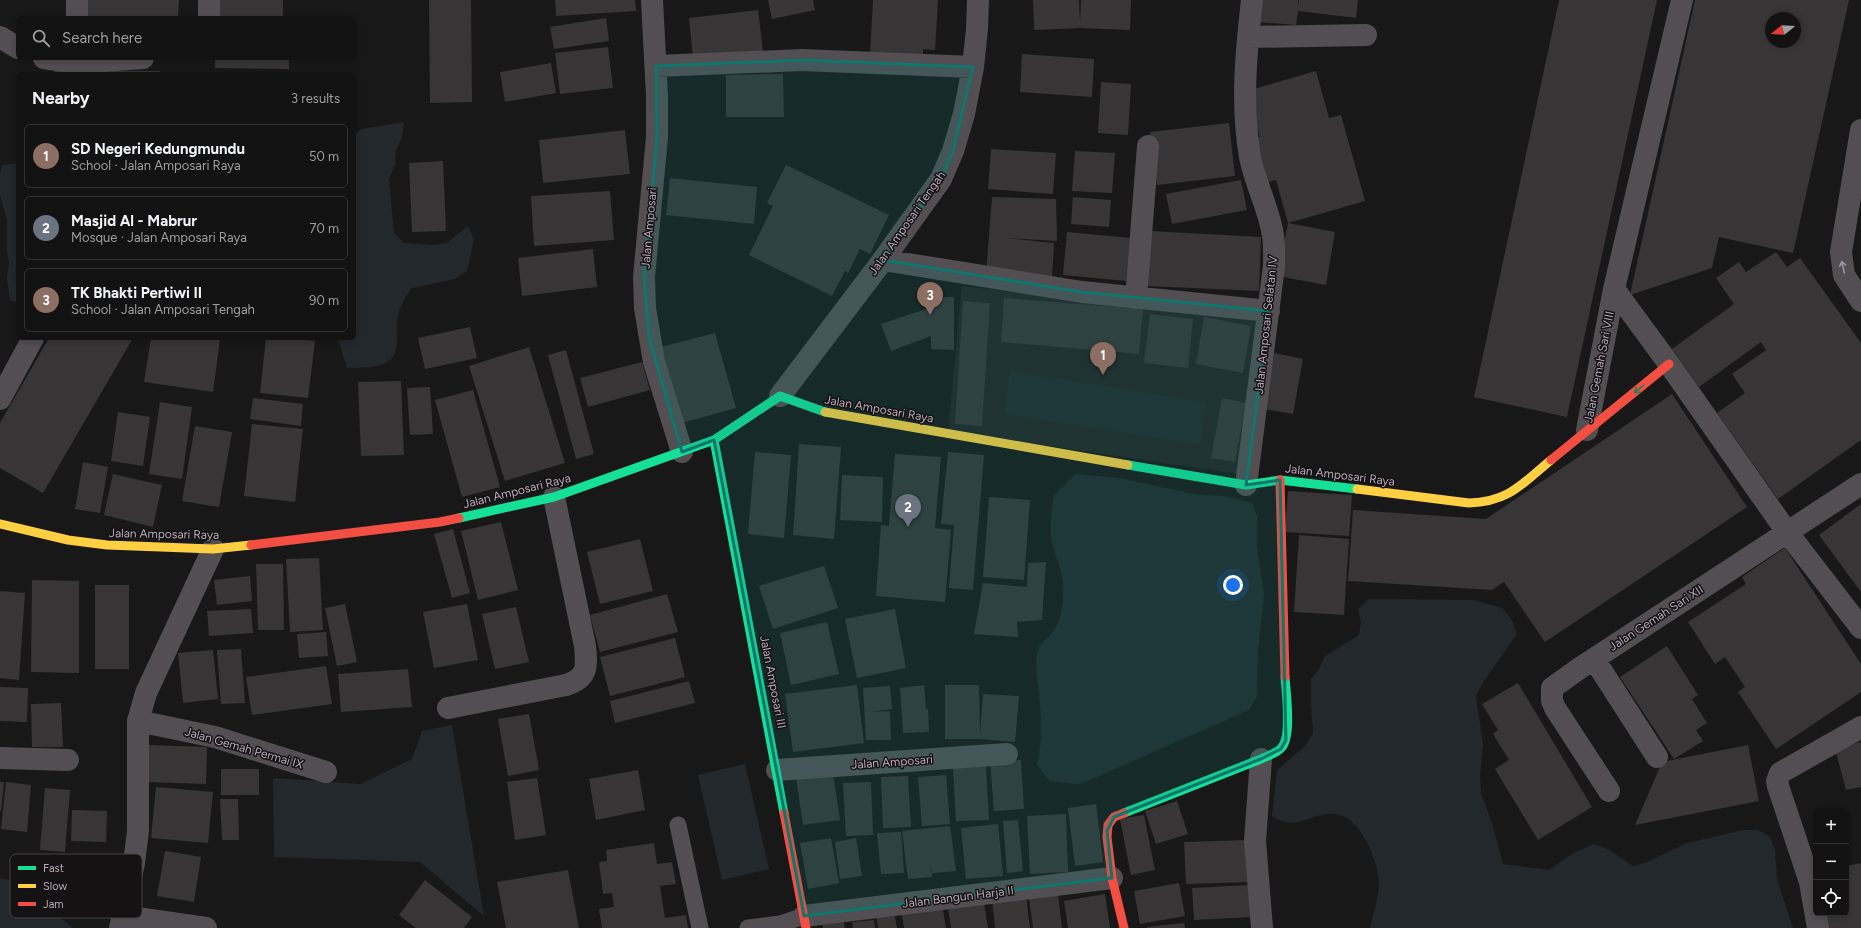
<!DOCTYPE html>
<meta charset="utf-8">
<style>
:root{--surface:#121212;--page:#1b1b1b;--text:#f1f3f6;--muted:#9c9e9f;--line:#313232;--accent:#1a73e8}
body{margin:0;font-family:Figtree,sans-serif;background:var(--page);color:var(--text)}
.controls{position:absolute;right:12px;bottom:12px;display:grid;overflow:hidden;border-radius:6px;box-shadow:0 2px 6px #0003}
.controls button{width:36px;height:36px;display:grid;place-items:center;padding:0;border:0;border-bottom:1px solid var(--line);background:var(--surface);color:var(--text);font:20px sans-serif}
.compass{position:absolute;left:1765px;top:12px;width:36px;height:36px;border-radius:50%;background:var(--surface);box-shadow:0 2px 6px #0003;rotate:252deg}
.you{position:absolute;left:1233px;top:585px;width:14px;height:14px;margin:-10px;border:3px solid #fff;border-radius:50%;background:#1a73e8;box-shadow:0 0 0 6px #1a73e833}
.badge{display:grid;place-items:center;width:26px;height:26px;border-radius:50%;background:var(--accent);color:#fff;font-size:13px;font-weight:700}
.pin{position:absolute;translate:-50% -33px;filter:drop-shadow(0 1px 2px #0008)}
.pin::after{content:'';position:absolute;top:21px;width:14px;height:12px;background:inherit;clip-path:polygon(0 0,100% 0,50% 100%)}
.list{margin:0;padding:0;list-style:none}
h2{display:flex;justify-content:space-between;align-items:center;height:52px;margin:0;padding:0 16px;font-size:17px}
h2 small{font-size:13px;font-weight:400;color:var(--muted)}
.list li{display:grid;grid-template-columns:26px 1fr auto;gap:12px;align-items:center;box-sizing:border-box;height:64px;margin:0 8px 8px;padding:0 8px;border:1px solid var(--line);border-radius:6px}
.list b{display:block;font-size:15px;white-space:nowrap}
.list p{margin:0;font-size:13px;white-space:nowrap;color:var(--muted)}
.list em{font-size:13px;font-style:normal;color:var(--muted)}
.icon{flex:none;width:22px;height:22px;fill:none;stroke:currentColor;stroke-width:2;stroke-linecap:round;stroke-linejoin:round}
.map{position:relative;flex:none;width:1861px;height:928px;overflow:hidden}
.search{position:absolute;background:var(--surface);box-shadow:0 2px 6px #0003;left:16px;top:16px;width:340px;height:44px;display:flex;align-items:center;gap:10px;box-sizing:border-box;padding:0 14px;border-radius:6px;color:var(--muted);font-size:15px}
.panel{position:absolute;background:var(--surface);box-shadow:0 2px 6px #0003;left:16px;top:72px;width:340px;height:268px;border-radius:6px}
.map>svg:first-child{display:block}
.built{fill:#242223}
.green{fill:#22282c}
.building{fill:#383537;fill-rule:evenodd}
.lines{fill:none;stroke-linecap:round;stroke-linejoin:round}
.lane{stroke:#524e52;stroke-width:17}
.street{stroke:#524e52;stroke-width:22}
.fast{stroke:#16e098;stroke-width:9}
.slow{stroke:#ffcf43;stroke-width:9}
.jam{stroke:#f24e42;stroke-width:9}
.oneway{stroke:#a092a0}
.oneway2{stroke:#15835c}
.marked{fill:#0f766e;fill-opacity:0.2;stroke:#0f766e;stroke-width:3;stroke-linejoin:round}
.labels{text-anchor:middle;stroke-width:3;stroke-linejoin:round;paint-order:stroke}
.street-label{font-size:12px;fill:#baa8ba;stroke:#141213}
.key{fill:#141213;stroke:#463f45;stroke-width:1}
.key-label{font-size:11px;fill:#baa8ba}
</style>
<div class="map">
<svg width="1861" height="928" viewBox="0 0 1861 928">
<rect width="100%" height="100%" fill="#181818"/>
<path class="built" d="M 962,286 L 1259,320 L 1238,474 L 948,431 Z"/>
<path class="green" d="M 404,122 L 402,137 L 396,151 L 395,165 L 389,179 L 394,233 L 404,243 L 433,245 L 447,243 L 468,226 L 474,239 L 467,271 L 455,279 L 412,288 C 405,297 401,305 398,316 C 394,331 403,352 387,362 C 376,369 360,367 347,368 L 339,342 L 333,338 L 354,338 L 354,135 L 362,129 Z
M 18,163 L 18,303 L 10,300 L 7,278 L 9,263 L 7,249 L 7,220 L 0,195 L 0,173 L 2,165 Z
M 1010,371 L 1207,402 L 1200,445 L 1004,414 Z
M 1075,474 L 1119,478 L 1194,494 L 1223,496 L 1252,503 L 1257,516 L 1257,547 L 1264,594 L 1258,652 L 1257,696 L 1249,710 L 1092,779 L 1078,784 L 1050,781 L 1037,765 C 1043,741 1041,717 1039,692 C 1037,679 1035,666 1037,653 C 1039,642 1050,637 1055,629 C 1062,617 1063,604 1063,590 C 1064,572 1054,555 1051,537 C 1049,524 1052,508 1054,495 Z
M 1369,599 L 1474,600 L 1502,608 L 1512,620 L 1517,634 L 1482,684 L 1476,696 L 1483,744 L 1480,778 L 1481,793 L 1492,823 L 1503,864 L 1549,870 L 1573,853 L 1594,844 L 1608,849 L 1633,866 L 1647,862 L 1687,843 L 1743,830 L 1758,830 L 1770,837 L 1775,850 L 1777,879 L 1793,928 L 1370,928 C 1373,914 1379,898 1379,883 C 1378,861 1361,817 1336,814 C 1310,811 1299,833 1272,816 L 1277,770 L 1306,745 L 1313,733 L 1311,706 L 1311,679 L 1319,669 L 1325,656 L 1359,635 L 1361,622 L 1358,609 Z
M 452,725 L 484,916 L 420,862 L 274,857 L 273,778 L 360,784 L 412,759 L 422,731 Z
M 745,764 L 769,869 L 722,880 L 698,775 Z
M 0,878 L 22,883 L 43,903 L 73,928 L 0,928 Z"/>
<path class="building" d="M 85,0 L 179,0 L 178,18 L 85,18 Z
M 215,0 L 283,0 L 283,18 L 215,18 Z
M 429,0 L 471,0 L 472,102 L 430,103 Z
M 555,0 L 635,0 L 636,11 L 556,16 Z
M 768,0 L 813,0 L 815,10 L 772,19 Z
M 873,0 L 938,0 L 935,50 L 923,49 L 923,57 L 870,54 Z
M 1033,0 L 1079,0 L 1080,22 L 1081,0 L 1131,0 L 1130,30 L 1080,28 L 1034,30 Z
M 1257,0 L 1298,0 L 1298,5 L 1299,0 L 1358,0 L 1356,18 L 1298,11 L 1296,25 L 1256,22 Z
M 1559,0 L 1657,0 L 1567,417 L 1474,397 Z
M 1695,0 L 1849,0 L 1793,253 L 1719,237 L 1712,268 L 1630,295 ZM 1771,18 L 1795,18 L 1795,42 L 1771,42 Z
M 758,10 L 763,51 L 693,58 L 689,18 Z
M 606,18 L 609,41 L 554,49 L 550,27 Z
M 608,47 L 613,88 L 560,94 L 555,53 Z
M 1022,54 L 1094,59 L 1092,97 L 1020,92 Z
M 215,58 L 289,58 L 289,69 L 215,68 Z
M 551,63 L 556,93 L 505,102 L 500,72 Z
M 54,71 L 160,71 L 160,74 L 54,74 Z
M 1316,71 L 1329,118 L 1341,115 L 1365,201 L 1288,223 L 1276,180 L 1268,182 L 1256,138 L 1260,137 L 1247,91 Z
M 783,74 L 784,117 L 726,117 L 726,75 Z
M 1101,82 L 1131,84 L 1128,135 L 1098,133 Z
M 1229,123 L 1235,176 L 1157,185 L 1150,132 Z
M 625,130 L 630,174 L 543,183 L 539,140 Z
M 991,149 L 1056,153 L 1053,194 L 988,189 Z
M 1075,151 L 1115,153 L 1112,193 L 1072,191 Z
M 443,161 L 446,231 L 412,232 L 409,163 Z
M 786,165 L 889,215 L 870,254 L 860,249 L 848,273 L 845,271 L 832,296 L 749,255 L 773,206 L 767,203 Z
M 670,178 L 757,187 L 754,224 L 666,215 Z
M 1241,180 L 1247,210 L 1172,224 L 1166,194 Z
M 610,191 L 614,240 L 534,246 L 531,196 Z
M 992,197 L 1056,199 L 1057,241 L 1006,238 L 1054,243 L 1052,278 L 986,274 Z
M 1073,197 L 1111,200 L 1109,227 L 1071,224 Z
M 1288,223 L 1335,232 L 1326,285 L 1278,276 Z
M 1150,231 L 1261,237 L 1259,291 L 1147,286 Z
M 1067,232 L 1130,238 L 1126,281 L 1063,275 Z
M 593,249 L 597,287 L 522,296 L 518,258 Z
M 1776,252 L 1787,267 L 1800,258 L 1861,343 L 1861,440 L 1778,499 L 1717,413 L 1745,393 L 1732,374 L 1766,350 L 1761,342 L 1699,387 L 1672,349 L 1734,304 L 1716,278 L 1739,262 L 1746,272 Z
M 932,297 L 954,297 L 954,350 L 931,349 L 931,336 L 891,351 L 881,324 L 932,307 Z
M 1004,298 L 1143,309 L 1139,354 L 1001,342 Z
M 963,301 L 990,303 L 982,426 L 955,424 Z
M 1150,314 L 1193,319 L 1188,368 L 1144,363 Z
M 1204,317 L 1251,326 L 1243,373 L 1196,364 Z
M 470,327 L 477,358 L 425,369 L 418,338 Z
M 715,333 L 736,408 L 682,423 L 661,347 Z
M 49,338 L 133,338 L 43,493 L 0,468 L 0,423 Z
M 151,338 L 220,339 L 213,392 L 144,382 Z
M 266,338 L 287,338 L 315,341 L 308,398 L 260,393 Z
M 529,347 L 565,463 L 505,481 L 469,366 Z
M 566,350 L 594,454 L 576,459 L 548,355 Z
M 1274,353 L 1303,359 L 1293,414 L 1264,409 Z
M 642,362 L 650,390 L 588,407 L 580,378 Z
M 401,381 L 404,455 L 361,456 L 358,382 Z
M 430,387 L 433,434 L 410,435 L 407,388 Z
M 473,390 L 500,487 L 462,497 L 435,400 Z
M 1672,394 L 1747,507 L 1545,642 L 1504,582 L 1492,590 L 1348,581 L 1353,510 L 1486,519 Z
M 253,398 L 303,404 L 301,426 L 250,419 Z
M 1222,398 L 1246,403 L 1235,462 L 1211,458 Z
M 160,402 L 192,407 L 182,479 L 149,474 Z
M 118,412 L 150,417 L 143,466 L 111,461 Z
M 252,424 L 303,429 L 295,502 L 244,496 Z
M 195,426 L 232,432 L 219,507 L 182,501 Z
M 799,444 L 841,447 L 834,539 L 793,535 Z
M 755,452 L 791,455 L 784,538 L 748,534 Z
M 948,452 L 984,455 L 973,590 L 949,588 L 954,525 L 941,524 Z
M 895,454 L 941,457 L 935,528 L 951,530 L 945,602 L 876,596 L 881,525 L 889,526 Z
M 83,462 L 108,467 L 100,513 L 75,509 Z
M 113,474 L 162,485 L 153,527 L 104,515 Z
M 842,475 L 883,477 L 882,522 L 840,520 Z
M 1288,491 L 1352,495 L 1349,536 L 1285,532 Z
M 989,497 L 1030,500 L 1024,580 L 983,577 Z
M 1861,504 L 1861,592 L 1819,535 Z
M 501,522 L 518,590 L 478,600 L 461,531 Z
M 453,529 L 470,593 L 452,598 L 434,534 Z
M 1299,535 L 1349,539 L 1344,615 L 1294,612 Z
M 640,539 L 653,591 L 600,604 L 587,552 Z
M 1785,548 L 1861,664 L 1861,692 L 1776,749 L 1738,692 L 1745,687 L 1725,657 L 1715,664 L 1688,622 L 1746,584 L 1742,577 Z
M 319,558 L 323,630 L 290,632 L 286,559 Z
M 1046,562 L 1042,620 L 1017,622 L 1018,637 L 974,634 L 983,583 L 1027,587 L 1028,563 Z
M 256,564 L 283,564 L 284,630 L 258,630 Z
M 824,566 L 838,608 L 773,629 L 759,586 Z
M 250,576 L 252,601 L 217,605 L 214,580 Z
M 32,580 L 79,581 L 79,673 L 31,672 Z
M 95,585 L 129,585 L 129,669 L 95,669 Z
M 0,591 L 25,593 L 19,680 L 0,678 Z
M 667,594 L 678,632 L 600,652 L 590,615 Z
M 345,604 L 357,662 L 337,666 L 325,608 Z
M 467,604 L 478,660 L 434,668 L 423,612 Z
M 516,607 L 529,662 L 495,669 L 482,614 Z
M 251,609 L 253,633 L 209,636 L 207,611 Z
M 895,609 L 906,668 L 857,678 L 845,619 Z
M 827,622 L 839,674 L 791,685 L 780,633 Z
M 326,632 L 328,656 L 299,658 L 297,634 Z
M 675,638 L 685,677 L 610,696 L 600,657 Z
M 1667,646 L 1698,695 L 1692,699 L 1707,723 L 1696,730 L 1703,741 L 1674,759 L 1620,677 Z
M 241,649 L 245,703 L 221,704 L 217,650 Z
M 213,650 L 218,699 L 183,703 L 178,653 Z
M 326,666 L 332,704 L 252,715 L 246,677 Z
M 408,669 L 412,707 L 341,712 L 338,674 Z
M 689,681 L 695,703 L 615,723 L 610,701 Z
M 1518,683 L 1592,807 L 1538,840 L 1495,769 L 1509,760 L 1493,734 L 1498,730 L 1482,704 Z
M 857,685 L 864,743 L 793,752 L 785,694 Z
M 924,685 L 926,709 L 928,708 L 929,732 L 903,733 L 900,688 Z
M 945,685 L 979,685 L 980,735 L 983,694 L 1019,696 L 1015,742 L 980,739 L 945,739 Z
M 890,686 L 892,709 L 869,712 L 890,711 L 891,740 L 866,740 L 863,688 Z
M 0,687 L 28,688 L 27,722 L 0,721 Z
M 61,703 L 63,747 L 32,747 L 31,704 Z
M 529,714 L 539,770 L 508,776 L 498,719 Z
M 1861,742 L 1861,787 L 1846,790 L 1835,748 Z
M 148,745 L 207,747 L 206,784 L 146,782 Z
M 1748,745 L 1759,801 L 1635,825 L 1662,762 Z
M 1021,760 L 1024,809 L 994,811 L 990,762 Z
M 986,765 L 989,820 L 956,821 L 953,767 Z
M 221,769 L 259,769 L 259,795 L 221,795 Z
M 638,770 L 645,810 L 596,820 L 589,779 Z
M 833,773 L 840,820 L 803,825 L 796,778 Z
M 946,775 L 950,824 L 922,826 L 918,777 Z
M 908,776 L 911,827 L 883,828 L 881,777 Z
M 537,778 L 546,835 L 515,840 L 507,782 Z
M 0,782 L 4,782 L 1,811 L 0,811 Z
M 6,782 L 31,785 L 27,832 L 1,829 Z
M 871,782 L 873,835 L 846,836 L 843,783 Z
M 156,787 L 213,792 L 208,843 L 151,838 Z
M 45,788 L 70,790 L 65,852 L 40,850 Z
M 220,799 L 238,799 L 239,840 L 222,840 Z
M 1177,801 L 1188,834 L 1156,844 L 1145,811 Z
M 1096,804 L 1103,862 L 1075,866 L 1068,808 Z
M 72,810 L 107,811 L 106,842 L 71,841 Z
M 1066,814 L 1068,872 L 1030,874 L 1027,816 Z
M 1144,815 L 1155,870 L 1131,875 L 1120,819 Z
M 1018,820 L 1023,871 L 1007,873 L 1003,821 Z
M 998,824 L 1003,876 L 966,879 L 961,828 Z
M 950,826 L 956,871 L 932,873 L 930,860 L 932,877 L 908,879 L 902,831 Z
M 901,832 L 904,873 L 881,874 L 877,833 Z
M 831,838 L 839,883 L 808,889 L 800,843 Z
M 856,838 L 862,876 L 840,879 L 835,842 Z
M 1250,840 L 1252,882 L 1186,884 L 1184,842 Z
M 654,843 L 657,864 L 672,862 L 676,884 L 660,886 L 665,918 L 686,915 L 688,928 L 602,928 L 599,909 L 614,907 L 612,893 L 603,894 L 599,862 L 607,861 L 606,850 Z
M 165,851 L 201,857 L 194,902 L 157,896 Z
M 1861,863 L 1861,928 L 1829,928 L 1825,913 L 1846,913 L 1846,866 Z
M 568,870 L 579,928 L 506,928 L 497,882 Z
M 425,880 L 472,917 L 464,928 L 416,928 L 399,915 Z
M 1179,883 L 1185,916 L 1140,924 L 1134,891 Z
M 1249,885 L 1252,917 L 1194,920 L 1192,888 Z
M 1058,894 L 1062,928 L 1033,928 L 1029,898 Z
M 1105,894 L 1110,928 L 1068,928 L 1064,901 Z
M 1026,896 L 1030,928 L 995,928 L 992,899 Z
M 983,897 L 988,928 L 951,928 L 947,902 Z
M 942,903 L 946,928 L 904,928 L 901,910 Z
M 894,911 L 897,928 L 878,928 L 876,914 Z
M 842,915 L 845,928 L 823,928 L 821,920 Z
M 874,920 L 875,928 L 853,928 L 852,922 Z
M 1184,923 L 1185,928 L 1147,928 L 1147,927 Z"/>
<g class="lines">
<path class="lane" d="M 678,825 L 700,928
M 748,928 L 780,924 L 804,916"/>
<path class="street" d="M 652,0 L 657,96 L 657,137 L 644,277 L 645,308 L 654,362 L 682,452
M 77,18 L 77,0
M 209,18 L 209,0
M 0,37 L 18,48
M 1248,37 L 1366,35
M 44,58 L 77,63 L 143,58
M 656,66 L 802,60 L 973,67
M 1861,130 L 1841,252 L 1844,275 L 1861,301
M 883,260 L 1082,292 L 1269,311
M 1614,289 L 1669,364 L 1787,532 L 1861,628
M 1136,298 L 1148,146
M 780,396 L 883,260 L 941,179 L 953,151 L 964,114 L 973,67 L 977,29 L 978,0
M 0,399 L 33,338
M 1587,430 L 1614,289 L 1682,0
M 1246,485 L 1274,266 C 1274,254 1275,242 1272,230 C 1267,205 1255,182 1250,157 C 1241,104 1246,53 1252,0
M 1594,659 L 1657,757
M 448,708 L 566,685 C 588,678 587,667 585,646 L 554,497
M 138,721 L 215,737 L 326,772
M 0,758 L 68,760
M 1261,759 L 1255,841 L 1262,928
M 777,770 L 1007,754
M 1609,791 L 1555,708 L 1552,701 L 1552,688 L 1580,668 L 1861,484
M 123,916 L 206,928
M 804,916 L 1112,878
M 120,928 L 134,863 L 138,831 L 138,721 L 146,693 L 213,549
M 1818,928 L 1810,882 L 1778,786 L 1777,781 L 1780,773 L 1861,727"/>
<path class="fast" d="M 714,440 L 784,813
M 1128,465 L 1246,485 L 1280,480 L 1357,489
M 459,518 L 554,497 L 714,440 L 780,396 L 825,412
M 1124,813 L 1261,759 C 1267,756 1278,753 1282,747 C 1292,735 1286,692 1285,677"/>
<path class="slow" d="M 825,412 L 1128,465
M 1357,489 L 1469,503 C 1509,502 1523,483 1551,460
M 0,524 L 68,540 L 107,545 L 213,549 L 251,545"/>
<path class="jam" d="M 1551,460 L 1669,364
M 1280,480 L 1285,677
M 251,545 L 440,522 L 459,518
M 784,813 L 806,928
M 1124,928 L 1112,878 L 1107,837 L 1108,825 L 1114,817 L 1124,813"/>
</g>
<defs><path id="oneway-shaft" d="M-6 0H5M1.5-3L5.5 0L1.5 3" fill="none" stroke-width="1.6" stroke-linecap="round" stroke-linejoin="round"/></defs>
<use class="oneway" href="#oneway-shaft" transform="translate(1843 267) rotate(-102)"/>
<use class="oneway2" href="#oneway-shaft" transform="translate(1639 389) rotate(141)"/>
<path class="marked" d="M 802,60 L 973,67 L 953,151 L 941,179 L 883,260 L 1082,292 L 1269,311 L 1246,485 L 1280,480 L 1286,740 L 1281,749 L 1261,759 L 1114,817 L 1107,831 L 1112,878 L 804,916 L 714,440 L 682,452 L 649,338 L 644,277 L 657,137 L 656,66 Z"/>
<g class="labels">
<g class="street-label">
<text transform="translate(907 223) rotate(-55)" y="4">Jalan Amposari Tengah</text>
<text transform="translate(649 228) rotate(-85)" y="4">Jalan Amposari</text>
<text transform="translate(1266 325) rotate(-84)" y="4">Jalan Amposari Selatan IV</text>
<text transform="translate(1599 367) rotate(-79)" y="4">Jalan Gemah Sari VIII</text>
<text transform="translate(879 409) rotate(10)" y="4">Jalan Amposari Raya</text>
<text transform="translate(1340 475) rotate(7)" y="4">Jalan Amposari Raya</text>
<text transform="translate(517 491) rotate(-14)" y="4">Jalan Amposari Raya</text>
<text transform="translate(164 534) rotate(1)" y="4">Jalan Amposari Raya</text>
<text transform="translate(1656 618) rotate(-33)" y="4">Jalan Gemah Sari XII</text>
<text transform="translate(773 682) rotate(79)" y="4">Jalan Amposari III</text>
<text transform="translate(244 748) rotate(16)" y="4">Jalan Gemah Permai IX</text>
<text transform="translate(892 762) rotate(-4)" y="4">Jalan Amposari</text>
<text transform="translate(958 897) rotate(-7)" y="4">Jalan Bangun Harja II</text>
</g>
</g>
<rect x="10" y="854" width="132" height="64" rx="6" class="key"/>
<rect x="18" y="866" width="18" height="4" fill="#16e098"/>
<rect x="18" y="884" width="18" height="4" fill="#ffcf43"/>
<rect x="18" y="902" width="18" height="4" fill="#f24e42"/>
<g class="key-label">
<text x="43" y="872">Fast</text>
<text x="43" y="890">Slow</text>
<text x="43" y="908">Jam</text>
</g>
</svg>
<div class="controls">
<button>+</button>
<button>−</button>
<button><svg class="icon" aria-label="locate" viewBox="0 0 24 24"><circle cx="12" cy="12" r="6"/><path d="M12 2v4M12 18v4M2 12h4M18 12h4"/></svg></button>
</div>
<svg class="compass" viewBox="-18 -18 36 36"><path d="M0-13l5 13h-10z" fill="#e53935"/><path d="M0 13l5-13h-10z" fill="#9c9e9f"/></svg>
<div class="you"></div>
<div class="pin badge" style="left:1103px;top:375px;background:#8d6e63">1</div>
<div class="pin badge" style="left:908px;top:527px;background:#6b7280">2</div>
<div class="pin badge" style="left:930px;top:315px;background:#8d6e63">3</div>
<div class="search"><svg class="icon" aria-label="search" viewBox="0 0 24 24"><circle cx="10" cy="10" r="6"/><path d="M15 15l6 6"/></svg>Search here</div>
<section class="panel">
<h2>Nearby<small>3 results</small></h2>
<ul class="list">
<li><span class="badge" style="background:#8d6e63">1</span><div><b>SD Negeri Kedungmundu</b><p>School · Jalan Amposari Raya</p></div><em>50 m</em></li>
<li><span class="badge" style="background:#6b7280">2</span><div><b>Masjid Al - Mabrur</b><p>Mosque · Jalan Amposari Raya</p></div><em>70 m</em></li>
<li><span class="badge" style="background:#8d6e63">3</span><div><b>TK Bhakti Pertiwi II</b><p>School · Jalan Amposari Tengah</p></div><em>90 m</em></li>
</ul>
</section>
</div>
